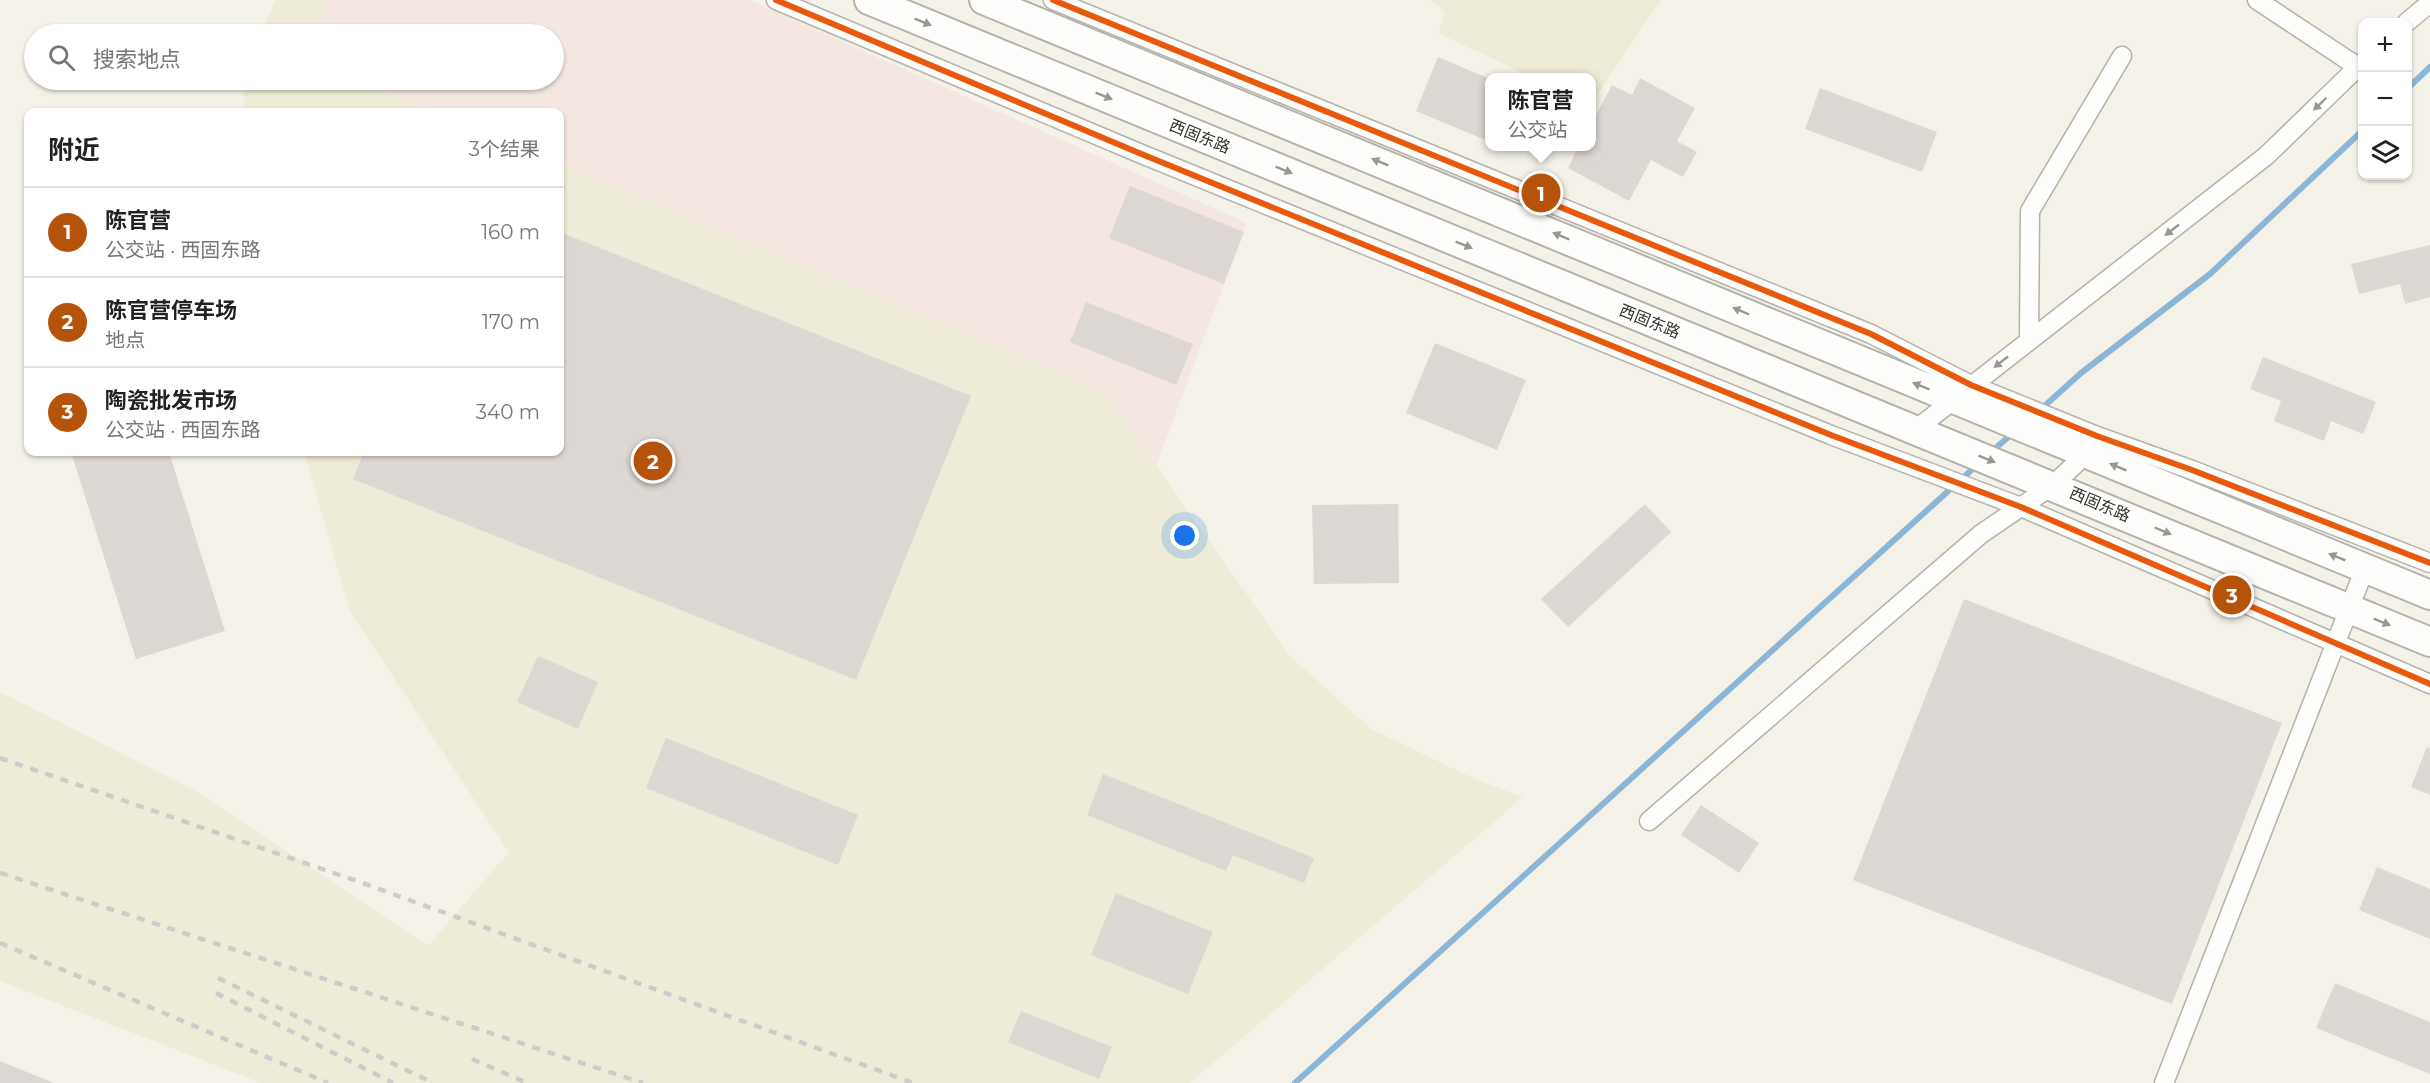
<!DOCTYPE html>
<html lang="zh">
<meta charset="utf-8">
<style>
:root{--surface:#fff;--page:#f2f2f2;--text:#222;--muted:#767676;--line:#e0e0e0;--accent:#b45309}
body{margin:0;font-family:Montserrat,"Noto Sans SC",sans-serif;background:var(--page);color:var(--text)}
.controls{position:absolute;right:18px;top:18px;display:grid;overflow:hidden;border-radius:12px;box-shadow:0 2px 4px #0004}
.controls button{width:54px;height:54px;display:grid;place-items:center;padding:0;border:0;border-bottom:2px solid var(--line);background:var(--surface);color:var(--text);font:30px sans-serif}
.you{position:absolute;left:1185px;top:536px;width:21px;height:21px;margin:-15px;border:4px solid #fff;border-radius:50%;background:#1a73e8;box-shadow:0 0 0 9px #1a73e833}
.badge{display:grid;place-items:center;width:39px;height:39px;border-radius:50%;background:var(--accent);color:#fff;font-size:20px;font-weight:700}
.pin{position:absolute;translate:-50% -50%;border:3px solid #fff;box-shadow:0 2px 6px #0006}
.popup{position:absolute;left:1485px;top:73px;width:111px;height:78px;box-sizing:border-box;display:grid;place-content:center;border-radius:12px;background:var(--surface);filter:drop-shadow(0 2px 4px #0005);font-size:20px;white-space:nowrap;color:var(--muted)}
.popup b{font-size:22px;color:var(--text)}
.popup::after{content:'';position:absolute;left:50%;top:100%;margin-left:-12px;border:12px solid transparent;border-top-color:var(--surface)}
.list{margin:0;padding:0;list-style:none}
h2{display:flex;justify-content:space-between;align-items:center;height:78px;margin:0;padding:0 24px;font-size:26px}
h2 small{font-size:20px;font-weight:400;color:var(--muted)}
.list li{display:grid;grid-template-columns:39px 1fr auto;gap:18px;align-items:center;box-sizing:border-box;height:90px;padding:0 24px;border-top:2px solid var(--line)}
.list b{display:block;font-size:22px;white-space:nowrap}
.list p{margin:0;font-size:20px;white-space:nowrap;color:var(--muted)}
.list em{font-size:20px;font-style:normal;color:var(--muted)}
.icon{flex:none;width:33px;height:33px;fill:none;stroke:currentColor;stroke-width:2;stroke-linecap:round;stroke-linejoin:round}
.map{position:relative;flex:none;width:2430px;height:1083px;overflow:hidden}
.search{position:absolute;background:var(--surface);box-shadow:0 2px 4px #0004;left:24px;top:24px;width:540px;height:66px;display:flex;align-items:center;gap:15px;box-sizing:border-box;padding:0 21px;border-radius:33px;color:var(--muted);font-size:22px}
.panel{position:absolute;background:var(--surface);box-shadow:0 2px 4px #0004;left:24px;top:108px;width:540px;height:348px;border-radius:12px}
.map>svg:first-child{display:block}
.industrial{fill:#f4e7e2}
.built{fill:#eeebd8}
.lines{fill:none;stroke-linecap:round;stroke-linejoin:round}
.stream{stroke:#8bb6d6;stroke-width:6}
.building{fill:#ddd8d3}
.street-casing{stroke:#b4b2aa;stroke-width:21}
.primary-casing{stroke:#b4b2aa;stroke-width:32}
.street{stroke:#fdfdfc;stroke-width:18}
.primary{stroke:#fdfdfc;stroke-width:28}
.rail{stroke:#cecdcb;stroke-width:4.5;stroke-dasharray:8 8;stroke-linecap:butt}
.cycleway-casing{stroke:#fff;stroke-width:10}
.cycleway{stroke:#e8590c;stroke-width:6}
.oneway{fill:#989793}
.labels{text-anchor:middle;stroke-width:5;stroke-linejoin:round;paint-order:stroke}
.street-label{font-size:16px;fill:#33312a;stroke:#fff}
</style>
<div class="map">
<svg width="2430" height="1083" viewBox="0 0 2430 1083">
<rect width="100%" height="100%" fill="#f4f2e8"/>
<path class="industrial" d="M 324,0 L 750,0 L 1247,223 L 1156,466 L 1104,391 L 560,164 L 560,112 L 436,112 L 357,80 L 554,80 L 554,34 L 321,34 Z"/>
<path class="built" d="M 275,0 L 324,0 L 321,34 L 261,34 Z
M 1430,0 L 1661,0 L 1592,103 L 1592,77 L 1532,77 L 1438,33 L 1445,12 Z
M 243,80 L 357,80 L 436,112 L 244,112 Z
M 560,164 L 1104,391 L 1290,656 L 1371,729 L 1473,778 L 1523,797 L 1190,1083 L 261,1083 L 0,981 L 0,692 L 200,793 L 428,946 L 509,852 L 350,612 L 304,452 L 560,452 Z"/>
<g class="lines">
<path class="stream" d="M 2408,88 L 2430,67
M 2039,411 L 2081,373 L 2210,274 L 2362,131
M 1991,452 L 2013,433
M 1295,1083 L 1977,465"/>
</g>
<path class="building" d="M 1438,57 L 1490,79 L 1490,142 L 1416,111 Z
M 1640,78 L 1695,108 L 1677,141 L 1697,152 L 1683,177 L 1651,160 L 1629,201 L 1568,168 L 1579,146 L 1592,146 L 1592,123 L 1612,85 L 1632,95 Z
M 1820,88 L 1937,132 L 1922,172 L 1805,129 Z
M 1130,186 L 1244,232 L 1224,284 L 1109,238 Z
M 560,232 L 971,396 L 856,680 L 353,479 L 364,452 L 560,452 Z
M 2430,245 L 2430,297 L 2405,304 L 2400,284 L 2359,294 L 2351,264 Z
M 1086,302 L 1193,344 L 1176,385 L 1070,342 Z
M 1435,343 L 1526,380 L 1497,450 L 1406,413 Z
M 2263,357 L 2376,402 L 2363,434 L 2331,421 L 2324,441 L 2274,421 L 2281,401 L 2250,389 Z
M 71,452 L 169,452 L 225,631 L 136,659 Z
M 1398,504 L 1399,583 L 1314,584 L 1312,505 Z
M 1645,504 L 1671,532 L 1568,627 L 1541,599 Z
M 1964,599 L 2282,723 L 2172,1004 L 1853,880 Z
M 538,656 L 598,682 L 578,729 L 517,702 Z
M 666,738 L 858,815 L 838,865 L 646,788 Z
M 2427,747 L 2430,748 L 2430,795 L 2411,787 Z
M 1103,774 L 1314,858 L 1304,883 L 1233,855 L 1226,871 L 1087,815 Z
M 1701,805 L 1759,843 L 1739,873 L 1681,835 Z
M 2377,867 L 2430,889 L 2430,939 L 2359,910 Z
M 1116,893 L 1213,932 L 1188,994 L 1091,955 Z
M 2335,983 L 2430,1022 L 2430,1074 L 2316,1028 Z
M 1021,1011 L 1112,1047 L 1099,1079 L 1008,1042 Z
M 0,1061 L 54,1083 L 0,1083 Z"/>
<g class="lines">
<defs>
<path id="street" d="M 776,0 L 1139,153 L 1831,435 L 2021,507 L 2430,684
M 1053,0 L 1871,334 L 1971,385 L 2097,436 L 2192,470 L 2430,563
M 2257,0 L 2358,67
M 2407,22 L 2430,3
M 2029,340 L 2030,211 L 2122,56
M 1915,430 L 2266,156 L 2362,63
M 1649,821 L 1981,534 L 2053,485 L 2086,454
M 2164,1083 L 2365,568"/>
<path id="primary" d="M 869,0 L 2430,642
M 984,0 L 2430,595"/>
</defs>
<use href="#street" class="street-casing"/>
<use href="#primary" class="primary-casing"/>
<use href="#street" class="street"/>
<use href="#primary" class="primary"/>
<path class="rail" d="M 0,758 L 357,881 L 913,1083
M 0,873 L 643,1083
M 0,943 L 328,1083
M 218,978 L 433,1083
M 216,993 L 393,1083
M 472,1059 L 527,1083"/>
<defs>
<path id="cycleway" d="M 776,0 L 1139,153 L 1831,435 L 2021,507 L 2430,684
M 1053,0 L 1871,334 L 1971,385 L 2097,436 L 2192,470 L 2430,563"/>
</defs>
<use href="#cycleway" class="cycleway-casing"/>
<use href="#cycleway" class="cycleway"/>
</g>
<defs><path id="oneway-solid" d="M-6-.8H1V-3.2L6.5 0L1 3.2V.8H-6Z" transform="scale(1.5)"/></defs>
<g class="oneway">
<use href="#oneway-solid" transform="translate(923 22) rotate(22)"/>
<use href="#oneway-solid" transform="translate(1104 96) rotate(22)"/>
<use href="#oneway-solid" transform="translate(2320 104) rotate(136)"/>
<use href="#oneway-solid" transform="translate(1380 162) rotate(-158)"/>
<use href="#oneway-solid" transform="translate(1284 170) rotate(22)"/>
<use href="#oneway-solid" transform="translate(2172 230) rotate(142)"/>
<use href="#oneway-solid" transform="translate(1561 236) rotate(-157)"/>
<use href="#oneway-solid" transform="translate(1464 245) rotate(22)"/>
<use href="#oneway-solid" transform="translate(1741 311) rotate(-157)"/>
<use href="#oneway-solid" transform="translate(2001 362) rotate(142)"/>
<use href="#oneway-solid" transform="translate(1921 386) rotate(-158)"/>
<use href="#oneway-solid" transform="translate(1987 459) rotate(22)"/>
<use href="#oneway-solid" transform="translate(2118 467) rotate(-158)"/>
<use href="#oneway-solid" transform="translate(2163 531) rotate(23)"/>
<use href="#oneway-solid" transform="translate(2337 557) rotate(-158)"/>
<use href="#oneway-solid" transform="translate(2382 622) rotate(22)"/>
</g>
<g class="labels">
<g class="street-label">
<text transform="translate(1200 136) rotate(22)" y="6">西固东路</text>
<text transform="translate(1650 321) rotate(22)" y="6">西固东路</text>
<text transform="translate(2100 504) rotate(23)" y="6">西固东路</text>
</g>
</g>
</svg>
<div class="controls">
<button>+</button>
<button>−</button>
<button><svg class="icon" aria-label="layers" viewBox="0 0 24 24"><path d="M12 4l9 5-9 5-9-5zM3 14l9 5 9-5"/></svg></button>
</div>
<div class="you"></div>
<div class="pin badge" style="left:1541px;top:193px">1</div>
<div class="popup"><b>陈官营</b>公交站</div>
<div class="pin badge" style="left:653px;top:461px">2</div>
<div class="pin badge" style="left:2232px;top:595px">3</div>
<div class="search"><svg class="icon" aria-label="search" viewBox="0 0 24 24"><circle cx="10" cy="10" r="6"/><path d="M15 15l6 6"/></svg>搜索地点</div>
<section class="panel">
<h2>附近<small>3个结果</small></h2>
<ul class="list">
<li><span class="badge">1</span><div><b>陈官营</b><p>公交站 · 西固东路</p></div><em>160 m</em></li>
<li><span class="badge">2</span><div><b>陈官营停车场</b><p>地点</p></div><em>170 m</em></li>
<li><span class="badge">3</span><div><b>陶瓷批发市场</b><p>公交站 · 西固东路</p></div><em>340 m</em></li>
</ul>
</section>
</div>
